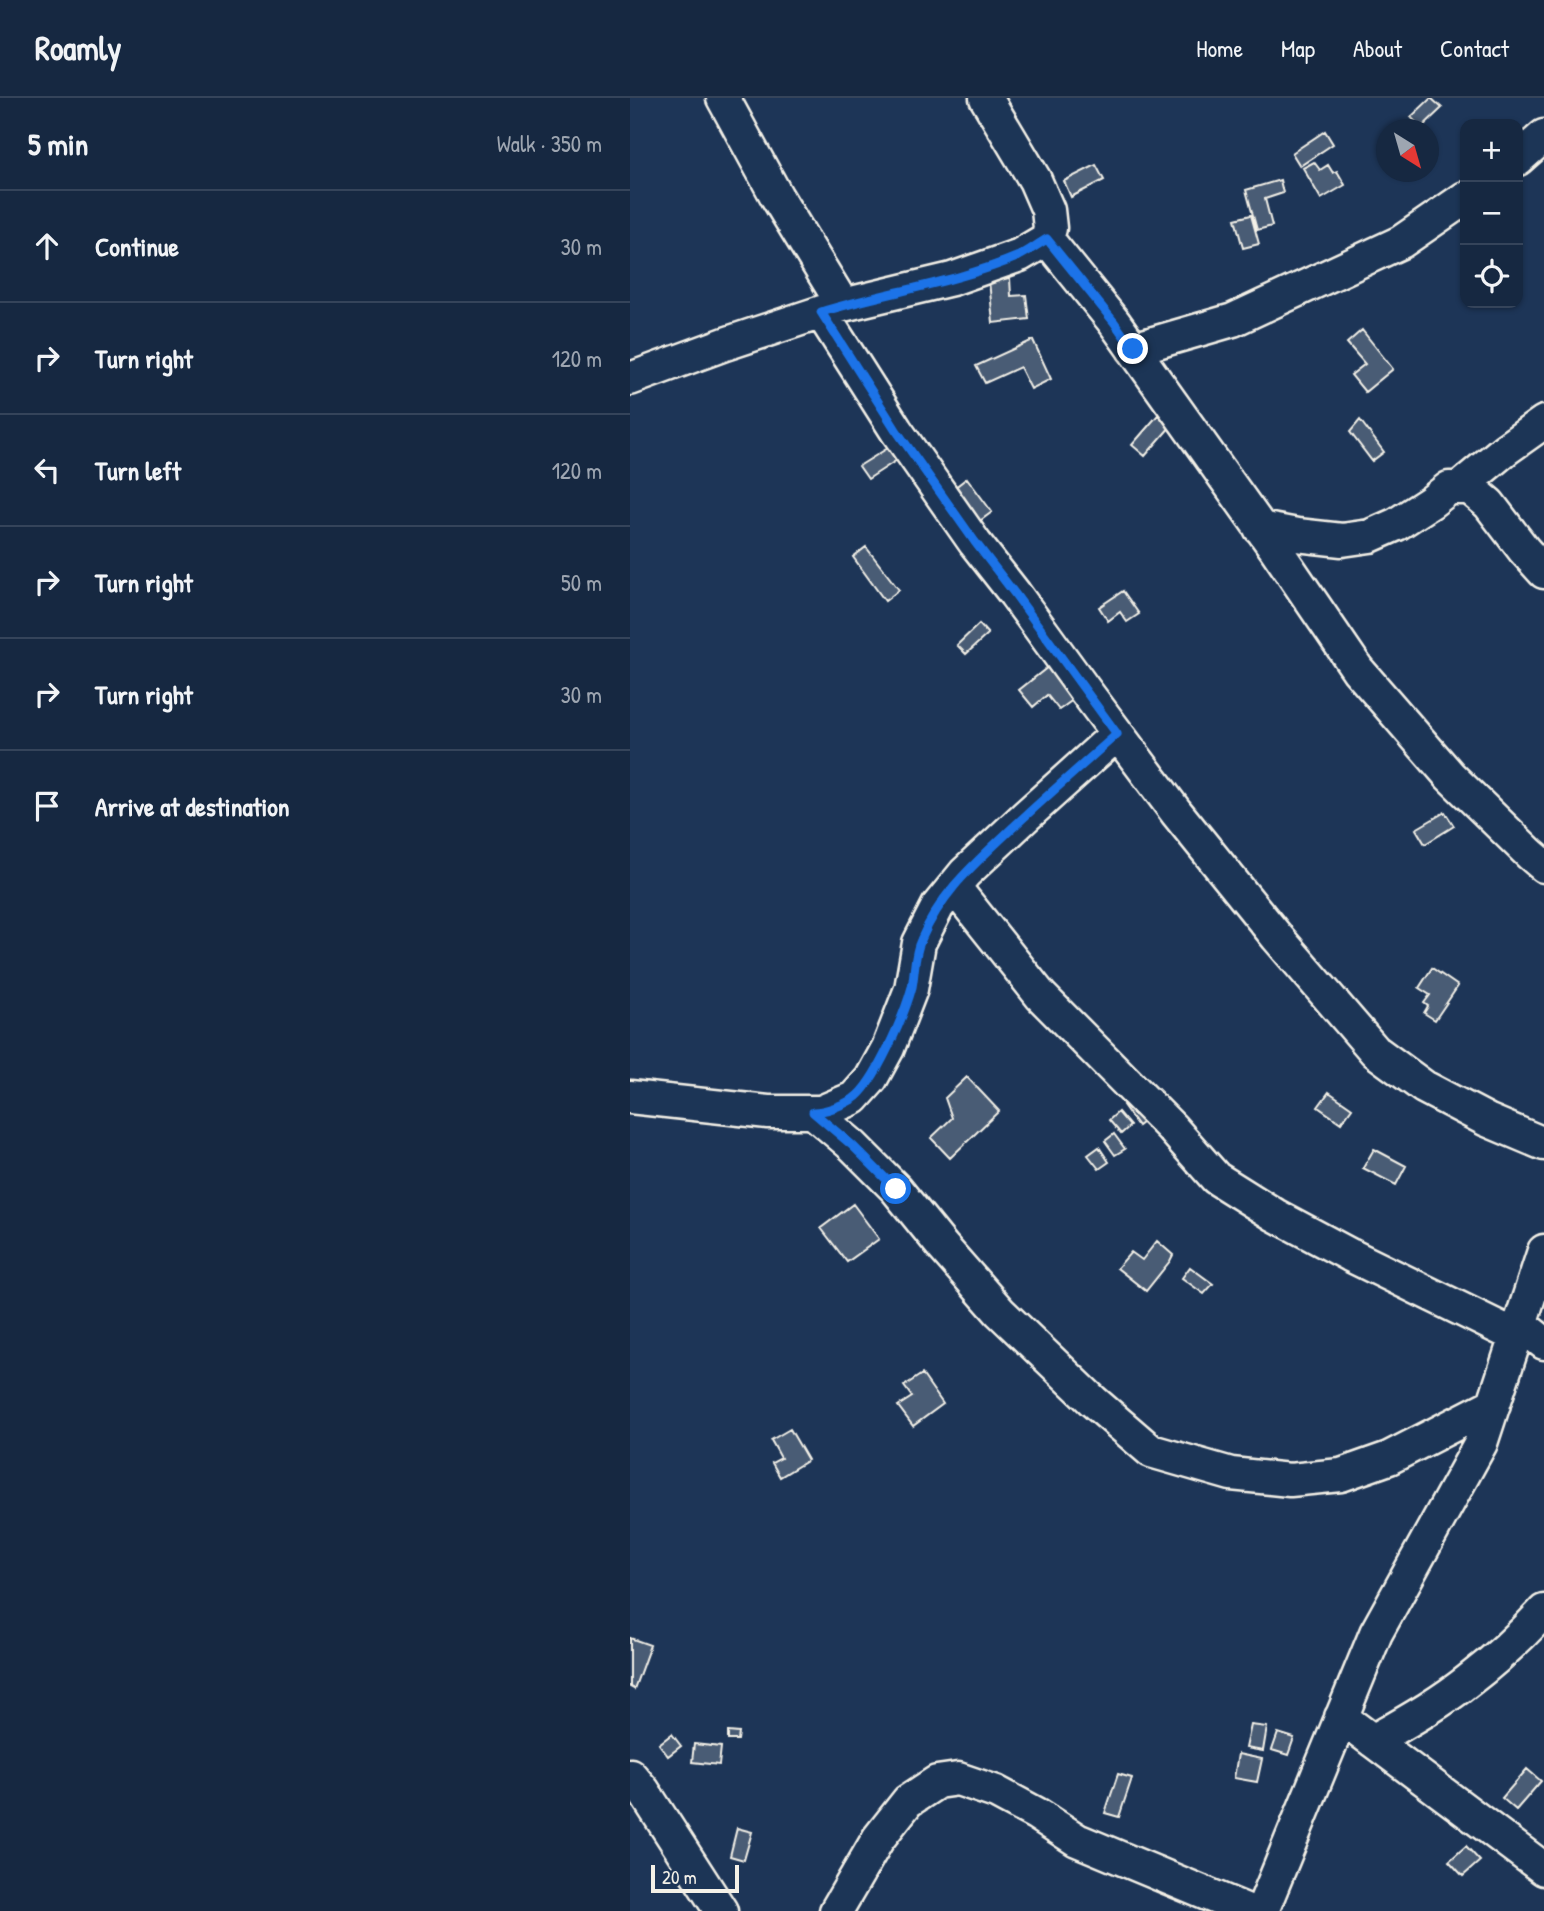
<!DOCTYPE html>
<meta charset="utf-8">
<style>
:root{--surface:#162841;--page:#1f3048;--text:#f1f3f6;--muted:#9ea6b1;--line:#35445a}
body{margin:0;font-family:"Patrick Hand",sans-serif;background:var(--page);color:var(--text)}
.controls{position:absolute;right:21px;top:21px;display:grid;overflow:hidden;border-radius:14px;box-shadow:0 2px 5px #0004}
.controls button{width:63px;height:63px;display:grid;place-items:center;padding:0;border:0;border-bottom:2px solid var(--line);background:var(--surface);color:var(--text);font:35px sans-serif}
.compass{position:absolute;left:746px;top:21px;width:63px;height:63px;border-radius:50%;background:var(--surface);box-shadow:0 2px 5px #0004;rotate:143deg}
.scale{position:absolute;left:21px;bottom:18px;width:88px;box-sizing:border-box;padding-left:7px;border:4px solid #f4f1e8;border-top:0;font-size:19px;line-height:24px;white-space:nowrap;color:#f4f1e8;-webkit-text-stroke:5px #1d3557;paint-order:stroke}
.stop{position:absolute;width:21px;height:21px;margin:-16px;border:5px solid #1a73e8;border-radius:50%;background:#fff}
.stop.end{background:#1a73e8;border-color:#fff;box-shadow:0 2px 7px #0008}
.list{margin:0;padding:0;list-style:none}
h2{display:flex;justify-content:space-between;align-items:center;height:91px;margin:0;padding:0 28px;font-size:30px}
h2 small{font-size:23px;font-weight:400;color:var(--muted)}
.list li{display:grid;grid-template-columns:46px 1fr auto;gap:21px;align-items:center;box-sizing:border-box;height:112px;padding:0 28px;border-top:2px solid var(--line)}
.list b{display:block;font-size:26px;white-space:nowrap}
.list em{font-size:23px;font-style:normal;color:var(--muted)}
.icon{flex:none;width:38px;height:38px;fill:none;stroke:currentColor;stroke-width:2;stroke-linecap:round;stroke-linejoin:round}
.map{position:relative;flex:none;width:914px;height:1813px;overflow:hidden}
header{display:flex;align-items:center;gap:42px;box-sizing:border-box;height:98px;padding:0 35px;background:var(--surface);border-bottom:2px solid var(--line)}
header strong{font-size:33px}
nav{display:flex;gap:38px;margin-inline-start:auto;font-size:24px}
main{display:flex}
aside{flex:1;background:var(--surface)}
.map>svg:first-child{display:block}
.building{fill:#485b74;stroke:#f4f1e8;stroke-width:2}
.lines{fill:none;stroke-linecap:round;stroke-linejoin:round}
.street-casing{stroke:#f4f1e8;stroke-width:37}
.street{stroke:#1d3557;stroke-width:32}
.route{stroke:#1a73e8;stroke-width:9}
</style>
<header>
<strong>Roamly</strong>
<nav><a>Home</a><a>Map</a><a>About</a><a>Contact</a></nav>
</header>
<main>
<aside>
<h2>5 min<small>Walk · 350 m</small></h2>
<ul class="list">
<li><svg class="icon" aria-label="ahead" viewBox="0 0 24 24"><path d="M12 20V5M6 11l6-6 6 6"/></svg><div><b>Continue</b></div><em>30 m</em></li>
<li><svg class="icon" aria-label="right" viewBox="0 0 24 24"><path d="M7 20v-9h11M14 6l5 5-5 5"/></svg><div><b>Turn right</b></div><em>120 m</em></li>
<li><svg class="icon" aria-label="left" viewBox="0 0 24 24"><path d="M17 20v-9H6M10 6l-5 5 5 5"/></svg><div><b>Turn left</b></div><em>120 m</em></li>
<li><svg class="icon" aria-label="right" viewBox="0 0 24 24"><path d="M7 20v-9h11M14 6l5 5-5 5"/></svg><div><b>Turn right</b></div><em>50 m</em></li>
<li><svg class="icon" aria-label="right" viewBox="0 0 24 24"><path d="M7 20v-9h11M14 6l5 5-5 5"/></svg><div><b>Turn right</b></div><em>30 m</em></li>
<li><svg class="icon" aria-label="arrive" viewBox="0 0 24 24"><path d="M6 21V4h12l-3 4 3 4H6"/></svg><div><b>Arrive at destination</b></div></li>
</ul>
</aside>
<div class="map">
<svg width="914" height="1813" viewBox="0 0 914 1813">
<rect width="100%" height="100%" fill="#1d3557"/>
<filter id="ink" filterUnits="userSpaceOnUse"><feTurbulence type="fractalNoise" baseFrequency=".0143" numOctaves="2"/><feDisplacementMap in="SourceGraphic" scale="14" xChannelSelector="R" yChannelSelector="G"/><feConvolveMatrix kernelMatrix="1 2 1 2 8 2 1 2 1" color-interpolation-filters="sRGB"/></filter>
<g filter="url(#ink)">
<path class="building" d="M 801,0 L 812,10 L 791,30 L 781,19 Z
M 695,33 L 703,46 L 670,68 L 662,55 Z
M 684,64 L 690,72 L 698,67 L 703,75 L 707,73 L 715,87 L 691,101 L 673,70 Z
M 466,67 L 474,82 L 441,99 L 434,83 Z
M 650,82 L 653,95 L 635,101 L 642,128 L 627,132 L 616,92 Z
M 621,117 L 629,146 L 613,150 L 605,121 Z
M 380,180 L 381,198 L 396,197 L 399,221 L 363,225 L 359,182 Z
M 732,232 L 763,271 L 735,294 L 721,277 L 735,266 L 717,245 Z
M 403,242 L 421,281 L 401,291 L 390,269 L 355,285 L 346,268 Z
M 528,317 L 541,328 L 515,358 L 502,347 Z
M 730,322 L 754,354 L 742,363 L 720,334 Z
M 258,350 L 267,362 L 238,381 L 229,368 Z
M 337,380 L 362,414 L 343,428 L 319,394 Z
M 236,449 L 269,492 L 255,503 L 223,459 Z
M 493,493 L 509,516 L 497,524 L 490,514 L 478,523 L 469,509 Z
M 349,526 L 358,536 L 336,556 L 327,547 Z
M 418,569 L 444,601 L 429,612 L 417,597 L 403,609 L 389,592 Z
M 815,714 L 824,728 L 795,746 L 786,731 Z
M 802,870 L 828,888 L 805,922 L 794,915 L 798,908 L 794,905 L 800,897 L 789,890 Z
M 337,979 L 369,1013 L 320,1060 L 301,1040 L 322,1020 L 315,1000 Z
M 699,994 L 722,1010 L 711,1025 L 688,1009 Z
M 507,997 L 522,1017 L 508,1028 L 493,1007 Z
M 488,1014 L 500,1028 L 491,1036 L 479,1022 Z
M 484,1036 L 495,1051 L 485,1057 L 475,1043 Z
M 469,1049 L 479,1064 L 469,1071 L 458,1057 Z
M 744,1051 L 776,1068 L 766,1087 L 733,1070 Z
M 223,1106 L 249,1141 L 217,1164 L 191,1130 Z
M 527,1143 L 543,1157 L 540,1163 L 516,1193 L 487,1170 L 501,1154 L 512,1162 Z
M 560,1169 L 583,1186 L 574,1196 L 552,1180 Z
M 292,1276 L 313,1306 L 283,1328 L 268,1308 L 282,1299 L 274,1288 Z
M 160,1331 L 178,1362 L 150,1379 L 142,1365 L 151,1360 L 141,1342 Z
M 0,1540 L 20,1547 L 4,1591 L 0,1589 Z
M 621,1627 L 637,1629 L 633,1653 L 616,1650 Z
M 98,1634 L 109,1635 L 108,1642 L 98,1642 Z
M 648,1635 L 664,1640 L 658,1657 L 642,1652 Z
M 42,1636 L 51,1648 L 38,1658 L 29,1646 Z
M 64,1646 L 91,1649 L 89,1667 L 62,1664 Z
M 608,1656 L 632,1661 L 627,1684 L 604,1680 Z
M 897,1671 L 911,1683 L 886,1712 L 872,1700 Z
M 488,1676 L 502,1680 L 489,1719 L 475,1715 Z
M 107,1730 L 122,1734 L 114,1762 L 100,1758 Z
M 836,1748 L 850,1763 L 833,1778 L 819,1763 Z"/>
<g class="lines">
<defs>
<path id="street" d="M 93,0 L 147,99 L 213,207
M 888,61 L 914,38
M 417,141 L 484,224 L 645,450 L 728,572 L 820,678 L 900,756 L 914,768
M 191,214 L 266,332 L 345,445 L 385,496 L 454,591 L 546,714 L 647,839 L 745,953 L 794,989 L 857,1022 L 914,1046
M 503,251 L 603,222 L 771,144 L 835,100
M 0,281 L 95,246 L 213,207 L 322,181 L 390,157 L 417,141 L 420,130 L 418,112 L 405,82 L 356,0
M 829,390 L 876,351 L 914,324
M 630,430 L 667,437 L 712,442 L 740,438 L 767,426 L 801,404 L 819,390 L 840,390 L 859,406 L 894,452 L 914,474
M 324,789 L 411,898 L 542,1030 L 586,1080 L 645,1117 L 720,1157 L 886,1238
M 0,999 L 138,1014 L 191,1014 L 224,1000 L 241,981 L 258,950 L 281,891 L 289,845 L 308,808 L 335,775 L 396,718 L 487,636
M 183,1014 L 223,1048 L 266,1091 L 313,1149 L 370,1214 L 463,1303 L 521,1353 L 601,1376 L 660,1382 L 711,1377 L 759,1360 L 864,1306
M 890,1226 L 914,1245
M 711,1619 L 914,1771
M 743,1643 C 776,1624 809,1606 839,1582 C 865,1562 891,1538 914,1513
M 0,1677 L 13,1692 L 91,1813
M 206,1813 L 248,1741 L 278,1703 L 307,1684 L 328,1681 L 366,1694 L 407,1716 L 447,1742 L 618,1813
M 632,1813 L 746,1535 L 851,1345 L 914,1153"/>
</defs>
<use href="#street" class="street-casing"/>
<use href="#street" class="street"/>
</g>
</g>
<g class="lines" filter="url(#ink)">
<path class="route" d="M 266,1091 L 223,1048 L 183,1014 C 195,1014 213,1007 223,1001 C 245,987 275,915 282,889 C 285,874 284,856 291,842 C 311,795 340,770 377,735 C 413,701 450,669 487,636 L 385,496 L 345,444 L 266,332 L 191,214 C 256,194 326,185 389,158 C 399,153 408,146 417,141 L 484,224 L 503,251"/>
</g>
</svg>
<div class="controls">
<button>+</button>
<button>−</button>
<button><svg class="icon" aria-label="locate" viewBox="0 0 24 24"><circle cx="12" cy="12" r="6"/><path d="M12 2v4M12 18v4M2 12h4M18 12h4"/></svg></button>
</div>
<svg class="compass" viewBox="-18 -18 36 36"><path d="M0-13l5 13h-10z" fill="#e53935"/><path d="M0 13l5-13h-10z" fill="#9ea6b1"/></svg>
<div class="scale">20 m</div>
<div class="stop" style="left:266px;top:1091px"></div>
<div class="stop end" style="left:503px;top:251px"></div>
</div>
</main>
